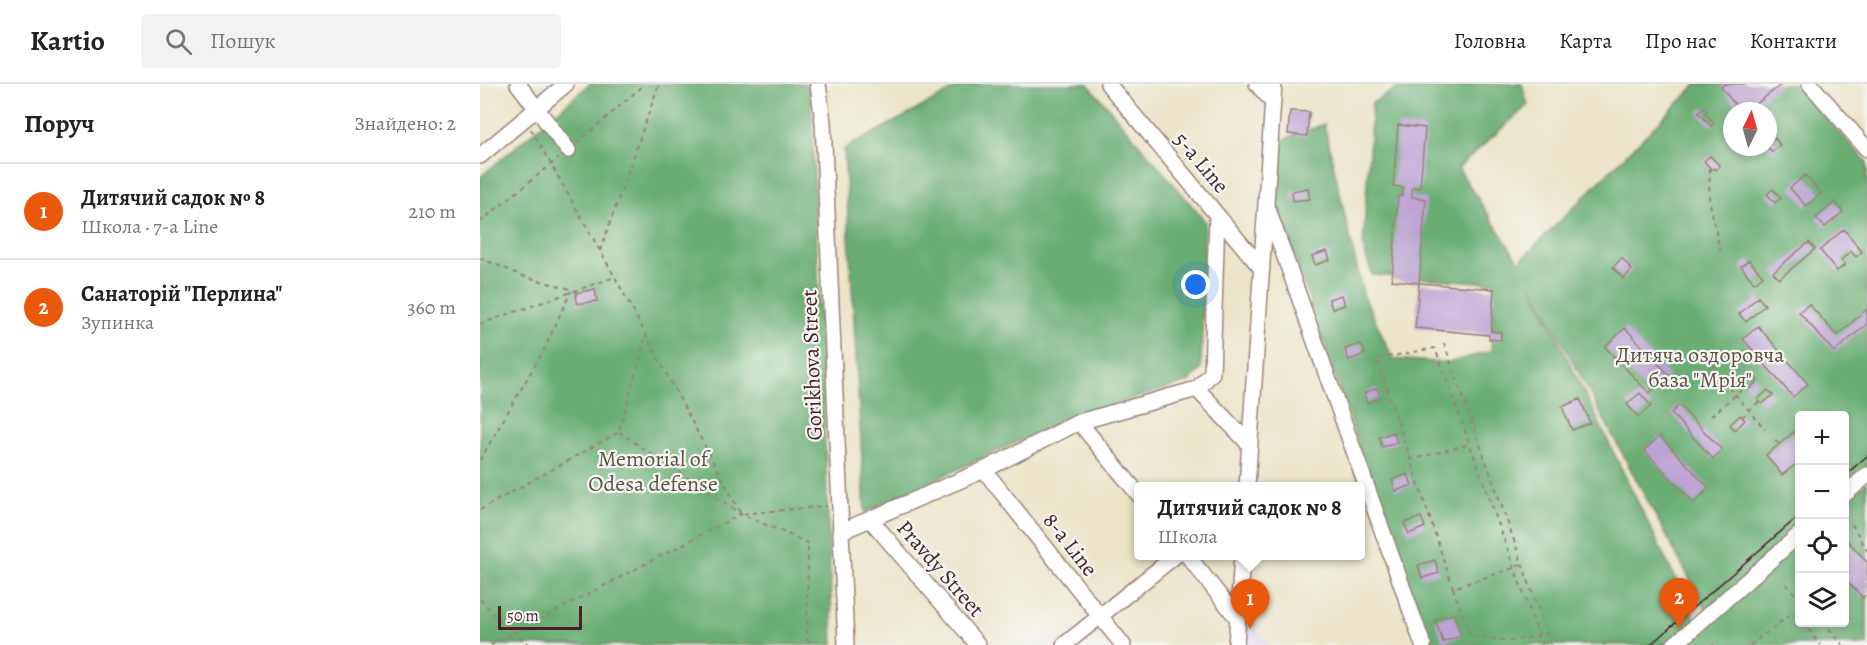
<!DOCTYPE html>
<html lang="uk">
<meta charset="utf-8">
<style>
:root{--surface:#fff;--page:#f2f2f2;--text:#222;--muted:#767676;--line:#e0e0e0;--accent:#ea580c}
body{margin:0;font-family:Alegreya,serif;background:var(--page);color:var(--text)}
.controls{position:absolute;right:18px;bottom:18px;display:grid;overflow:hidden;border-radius:6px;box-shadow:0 3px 9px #0003}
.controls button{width:54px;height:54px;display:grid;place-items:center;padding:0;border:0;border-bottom:2px solid var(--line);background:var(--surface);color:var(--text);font:30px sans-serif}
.compass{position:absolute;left:1243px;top:18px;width:54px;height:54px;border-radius:50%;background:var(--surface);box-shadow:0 3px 9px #0003;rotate:5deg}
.scale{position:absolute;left:18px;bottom:15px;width:84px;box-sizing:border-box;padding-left:6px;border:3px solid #4a1f2b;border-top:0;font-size:16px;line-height:21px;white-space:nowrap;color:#4a1f2b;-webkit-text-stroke:4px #f6f6f2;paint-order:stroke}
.you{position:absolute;left:716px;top:201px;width:21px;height:21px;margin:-15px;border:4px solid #fff;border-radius:50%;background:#1a73e8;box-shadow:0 0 0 9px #1a73e833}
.badge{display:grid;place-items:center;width:39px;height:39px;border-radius:50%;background:var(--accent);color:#fff;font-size:20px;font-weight:700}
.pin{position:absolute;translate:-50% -50px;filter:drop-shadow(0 2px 3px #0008)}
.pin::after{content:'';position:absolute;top:32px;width:21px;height:18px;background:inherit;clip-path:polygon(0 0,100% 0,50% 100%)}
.popup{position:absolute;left:654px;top:398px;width:231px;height:78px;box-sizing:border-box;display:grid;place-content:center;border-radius:6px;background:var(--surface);filter:drop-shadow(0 2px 4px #0005);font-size:20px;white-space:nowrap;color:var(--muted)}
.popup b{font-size:22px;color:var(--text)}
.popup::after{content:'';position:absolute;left:50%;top:100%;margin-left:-12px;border:12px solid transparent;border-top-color:var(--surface)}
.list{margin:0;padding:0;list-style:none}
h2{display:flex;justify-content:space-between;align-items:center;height:78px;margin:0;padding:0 24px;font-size:26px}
h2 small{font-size:20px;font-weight:400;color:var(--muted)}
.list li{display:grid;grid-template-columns:39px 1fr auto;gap:18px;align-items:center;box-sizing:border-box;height:96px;padding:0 24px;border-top:2px solid var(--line)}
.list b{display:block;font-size:22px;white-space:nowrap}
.list p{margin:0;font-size:20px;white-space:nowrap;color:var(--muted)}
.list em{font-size:20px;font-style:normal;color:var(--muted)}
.icon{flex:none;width:33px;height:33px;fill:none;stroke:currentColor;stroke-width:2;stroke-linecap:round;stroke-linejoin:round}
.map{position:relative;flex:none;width:1387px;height:561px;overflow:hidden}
header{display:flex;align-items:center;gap:36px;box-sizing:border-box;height:84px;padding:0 30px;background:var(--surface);border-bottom:2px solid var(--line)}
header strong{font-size:28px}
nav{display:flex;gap:33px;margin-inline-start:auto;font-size:21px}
.search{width:420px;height:54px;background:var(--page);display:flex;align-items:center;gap:15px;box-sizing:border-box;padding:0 21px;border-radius:6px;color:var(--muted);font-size:22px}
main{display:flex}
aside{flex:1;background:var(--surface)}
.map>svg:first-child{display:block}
.built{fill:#dfd5f5}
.forest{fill:#69ad72;stroke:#5a664e;stroke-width:1.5;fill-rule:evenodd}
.building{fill:#bca2d3}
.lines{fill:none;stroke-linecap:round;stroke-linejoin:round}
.minor-casing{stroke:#9a8279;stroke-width:18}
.path{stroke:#9a8279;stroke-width:2;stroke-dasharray:4.5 4.5;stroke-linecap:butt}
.minor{stroke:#fff;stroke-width:15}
.tram{stroke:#4a1f2b;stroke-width:1.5}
.labels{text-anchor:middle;stroke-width:4.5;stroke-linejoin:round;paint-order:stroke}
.street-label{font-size:22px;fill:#4a1f2b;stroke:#f6f6f2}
.park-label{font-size:22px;fill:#5b5246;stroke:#f6f6f2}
</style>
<header>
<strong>Kartio</strong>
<div class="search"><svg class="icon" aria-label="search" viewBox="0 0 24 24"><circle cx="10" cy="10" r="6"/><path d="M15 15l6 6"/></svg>Пошук</div>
<nav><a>Головна</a><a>Карта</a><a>Про нас</a><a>Контакти</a></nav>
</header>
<main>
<aside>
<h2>Поруч<small>Знайдено: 2</small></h2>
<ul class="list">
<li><span class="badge">1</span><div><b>Дитячий садок № 8</b><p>Школа · 7-a Line</p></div><em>210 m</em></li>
<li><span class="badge">2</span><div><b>Санаторій &quot;Перлина&quot;</b><p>Зупинка</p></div><em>360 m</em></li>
</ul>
</aside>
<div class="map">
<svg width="1387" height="561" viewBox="0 0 1387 561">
<rect width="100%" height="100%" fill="#f6f6f2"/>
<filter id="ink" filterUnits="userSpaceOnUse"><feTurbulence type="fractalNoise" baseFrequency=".0167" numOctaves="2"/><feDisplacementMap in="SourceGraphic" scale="12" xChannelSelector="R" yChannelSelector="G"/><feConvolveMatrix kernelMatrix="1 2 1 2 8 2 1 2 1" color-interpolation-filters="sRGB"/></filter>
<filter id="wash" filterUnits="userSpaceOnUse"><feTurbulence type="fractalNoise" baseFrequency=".008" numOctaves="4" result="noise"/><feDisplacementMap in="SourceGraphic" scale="24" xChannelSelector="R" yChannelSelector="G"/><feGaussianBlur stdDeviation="1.35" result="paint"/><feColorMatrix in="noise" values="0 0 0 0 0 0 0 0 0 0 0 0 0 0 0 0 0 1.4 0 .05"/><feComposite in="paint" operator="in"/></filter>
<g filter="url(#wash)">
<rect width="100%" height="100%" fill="#ebe4c7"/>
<path class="built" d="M 765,530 L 789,561 L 762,561 Z"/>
<path class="forest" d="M 110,0 L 329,0 L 331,14 L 353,561 L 0,561 L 0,93 Z
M 484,0 L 608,0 L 725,137 L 721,286 L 708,298 L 592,333 L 385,428 L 364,65 Z
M 925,0 L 1042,0 L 1048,21 L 978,84 L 1039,178 L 1217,0 L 1314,0 L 1387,78 L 1387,386 L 1365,406 L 1364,332 L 1320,332 L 1319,445 L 1227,527 L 1051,200 L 1216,537 L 1189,561 L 946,561 L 796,118 L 800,57 L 844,40 L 883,210 L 913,275 L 968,279 L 1011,267 L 1014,199 L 892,191 L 883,163 L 892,19 ZM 1252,27 L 1288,27 L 1288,63 L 1252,63 Z
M 1387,398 L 1387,561 L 1201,561 L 1319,457 L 1320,538 L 1364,538 L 1365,417 Z"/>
<g id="blocks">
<path class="building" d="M 1245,0 L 1302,0 L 1267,27 L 1260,27 L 1241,3 Z
M 1224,23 L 1227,27 L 1225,29 L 1234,39 L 1231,42 L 1218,28 Z
M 810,27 L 829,28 L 827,52 L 808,50 Z
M 918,41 L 945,44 L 940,104 L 932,104 L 932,113 L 946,115 L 939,199 L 912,196 L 918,112 L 922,112 L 923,103 L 913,102 Z
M 1295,54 L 1300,61 L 1292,68 L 1288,64 L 1288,61 Z
M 1230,72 L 1240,82 L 1236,86 L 1234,84 L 1232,86 L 1224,77 Z
M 1325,91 L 1341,109 L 1326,122 L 1310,104 Z
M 828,104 L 830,115 L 813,117 L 812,107 Z
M 1293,105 L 1301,114 L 1295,119 L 1287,110 Z
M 1355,118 L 1363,128 L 1345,143 L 1336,134 Z
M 1364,145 L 1382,168 L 1376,173 L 1371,167 L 1361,176 L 1365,181 L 1357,187 L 1340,166 Z
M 1329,158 L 1335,165 L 1299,195 L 1293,188 Z
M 847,167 L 850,176 L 835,181 L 832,172 Z
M 1142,174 L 1152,186 L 1143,195 L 1133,183 Z
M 1269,176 L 1283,192 L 1274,199 L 1261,182 Z
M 939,199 L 1014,205 L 1011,247 L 1021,248 L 1021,256 L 1009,255 L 1009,251 L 935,244 Z
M 115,205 L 117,217 L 97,220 L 96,209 Z
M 862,211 L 865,221 L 852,225 L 849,215 Z
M 1278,213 L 1285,221 L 1266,238 L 1259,230 Z
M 1329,220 L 1357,252 L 1387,225 L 1387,240 L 1354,268 L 1319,228 Z
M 1278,242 L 1328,300 L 1313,313 L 1263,255 Z
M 1145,244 L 1189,291 L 1169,309 L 1125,263 Z
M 881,260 L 885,270 L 869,276 L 865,265 Z
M 1273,291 L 1278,297 L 1269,305 L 1264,300 Z
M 897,304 L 900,314 L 887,319 L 884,309 Z
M 1288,306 L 1293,311 L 1282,320 L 1278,315 Z
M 1160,309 L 1171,322 L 1158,333 L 1147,320 Z
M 1100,315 L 1110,339 L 1092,346 L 1082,323 Z
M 1199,321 L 1242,366 L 1233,375 L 1191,329 Z
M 1260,331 L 1265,336 L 1255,346 L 1250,341 Z
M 914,348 L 917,359 L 902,363 L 899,353 Z
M 1314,348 L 1320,354 L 1320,377 L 1302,391 L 1286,371 Z
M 1180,352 L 1229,404 L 1214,419 L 1164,366 Z
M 928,390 L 932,401 L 916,407 L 912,396 Z
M 941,433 L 945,443 L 929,450 L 924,439 Z
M 1367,456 L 1387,478 L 1387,510 L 1383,514 L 1364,494 L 1364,458 Z
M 955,476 L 959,489 L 942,494 L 938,481 Z
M 974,530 L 981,552 L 963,558 L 955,536 Z"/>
</g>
</g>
<g filter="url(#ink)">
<use href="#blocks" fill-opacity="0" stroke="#9a8279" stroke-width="1.5"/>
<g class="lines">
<defs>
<path id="minor" d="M 38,0 L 88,66
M 338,0 L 343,38 L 366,561
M 628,0 L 782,185
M 777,0 L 793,18
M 1330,0 L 1387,65
M 0,72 L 86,0
M 786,120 L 943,561
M 717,305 L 770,361
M 599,338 L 659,411
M 504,386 L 643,561
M 767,402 L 794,0
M 1364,411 L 1387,391
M 390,435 L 498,561
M 360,448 L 504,386 L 599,338 L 717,305 L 732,289 L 737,131
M 708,472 L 758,535
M 584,561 L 695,472
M 756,561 L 762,472
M 1194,561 L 1320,450"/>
</defs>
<use href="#minor" class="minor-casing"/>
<path class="path" d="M 51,45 L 135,193 L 261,430 L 347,422
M 97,59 L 165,0
M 1230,84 L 1229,114 L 1240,167
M 0,138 L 79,74
M 120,167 L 179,0
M 0,174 L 43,192 L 94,206
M 0,240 L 135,193
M 964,259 L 1071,561
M 1220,269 L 1285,345
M 1232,283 L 1241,276
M 1238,308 L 1247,301
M 1231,332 L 1266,302
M 1262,333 L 1280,317
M 139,348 L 261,430 L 328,459 L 327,554 L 330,561
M 1295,356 L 1299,360
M 0,376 L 65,264 L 91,207
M 930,376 L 990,360
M 0,426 L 139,348 L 166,251
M 1372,440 L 1387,467
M 1041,480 L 1034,484 L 973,504 L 897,275 L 955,264 C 990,360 1024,456 1059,552 L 1062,561
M 1306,500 L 1320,515
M 973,504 L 990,552 L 1031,557 L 1059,552
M 0,515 L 20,537 L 49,561
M 1320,522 L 1314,528 L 1320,534
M 1323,538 L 1340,561
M 1343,538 L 1363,561
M 1233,560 L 1234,561
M 11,561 L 261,430
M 1270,561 L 1314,528"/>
<use href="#minor" class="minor"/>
<path class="tram" d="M 1364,392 L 1387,372
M 1170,561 L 1320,431"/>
</g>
</g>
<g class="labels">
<g class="street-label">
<text transform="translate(722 78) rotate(50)" y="8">5-a Line</text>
<text transform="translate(331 281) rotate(-92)" y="8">Gorikhova Street</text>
<text transform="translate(591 460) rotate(52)" y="8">8-a Line</text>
<text transform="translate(461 484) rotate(49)" y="8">Pravdy Street</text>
</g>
<g class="park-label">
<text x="1220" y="278">Дитяча оздоровча<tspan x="1220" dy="25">база "Мрія"</tspan></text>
<text x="173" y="382">Memorial of<tspan x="173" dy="25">Odesa defense</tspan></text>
</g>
</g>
</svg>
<div class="controls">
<button>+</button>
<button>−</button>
<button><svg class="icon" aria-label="locate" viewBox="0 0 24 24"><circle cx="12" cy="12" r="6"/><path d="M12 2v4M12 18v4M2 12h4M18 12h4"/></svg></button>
<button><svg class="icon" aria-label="layers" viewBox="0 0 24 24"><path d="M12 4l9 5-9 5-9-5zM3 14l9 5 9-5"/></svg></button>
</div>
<svg class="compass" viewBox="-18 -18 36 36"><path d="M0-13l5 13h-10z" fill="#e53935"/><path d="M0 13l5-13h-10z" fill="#767676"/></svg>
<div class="scale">50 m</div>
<div class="you"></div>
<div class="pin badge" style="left:770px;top:545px">1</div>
<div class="popup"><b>Дитячий садок № 8</b>Школа</div>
<div class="pin badge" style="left:1199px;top:544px">2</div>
</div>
</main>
